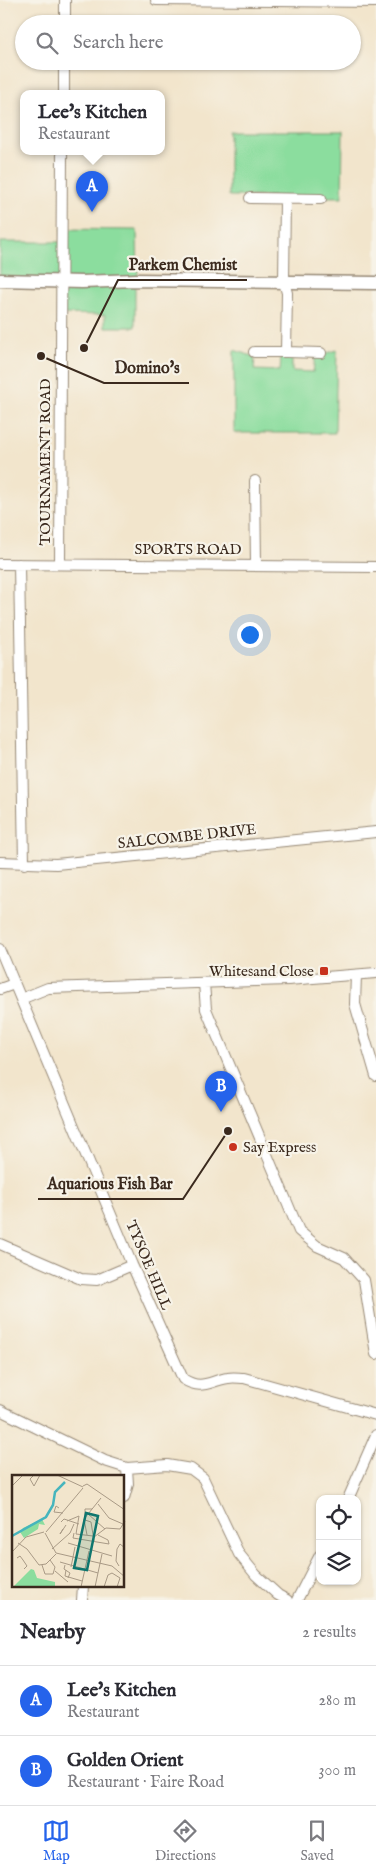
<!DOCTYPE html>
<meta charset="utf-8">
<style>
:root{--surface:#fff;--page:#f7f7f7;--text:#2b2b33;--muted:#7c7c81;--line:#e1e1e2;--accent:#2563eb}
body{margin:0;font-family:"IM FELL English",serif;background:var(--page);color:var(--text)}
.controls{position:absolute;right:15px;bottom:15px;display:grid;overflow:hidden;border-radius:10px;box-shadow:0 1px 4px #0004}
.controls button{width:45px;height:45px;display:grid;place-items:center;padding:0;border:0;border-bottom:1px solid var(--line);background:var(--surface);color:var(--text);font:25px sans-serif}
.you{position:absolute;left:249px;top:634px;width:18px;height:18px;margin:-12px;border:4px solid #fff;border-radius:50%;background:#1a73e8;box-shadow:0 0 0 8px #1a73e833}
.badge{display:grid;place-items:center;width:32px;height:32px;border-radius:50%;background:var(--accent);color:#fff;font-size:16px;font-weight:700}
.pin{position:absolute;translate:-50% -41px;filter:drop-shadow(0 1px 2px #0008)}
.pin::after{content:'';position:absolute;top:26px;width:18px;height:15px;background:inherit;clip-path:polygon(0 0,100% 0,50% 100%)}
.popup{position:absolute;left:20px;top:90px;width:145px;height:65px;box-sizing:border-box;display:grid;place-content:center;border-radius:10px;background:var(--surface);filter:drop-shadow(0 1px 4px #0005);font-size:16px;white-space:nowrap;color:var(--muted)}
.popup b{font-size:19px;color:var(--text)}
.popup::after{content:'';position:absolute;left:50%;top:100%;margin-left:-10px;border:10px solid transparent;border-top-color:var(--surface)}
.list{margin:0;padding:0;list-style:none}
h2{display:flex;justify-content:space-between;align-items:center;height:65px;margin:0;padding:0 20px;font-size:21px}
h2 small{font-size:16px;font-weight:400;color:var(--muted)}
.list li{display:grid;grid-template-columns:32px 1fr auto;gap:15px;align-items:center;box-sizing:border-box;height:70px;padding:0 20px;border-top:1px solid var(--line)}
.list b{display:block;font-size:19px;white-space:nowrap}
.list p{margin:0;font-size:16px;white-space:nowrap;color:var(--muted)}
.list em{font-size:16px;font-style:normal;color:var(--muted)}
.icon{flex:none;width:28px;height:28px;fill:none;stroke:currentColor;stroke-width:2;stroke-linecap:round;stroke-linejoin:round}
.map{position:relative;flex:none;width:376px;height:1600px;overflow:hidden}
.search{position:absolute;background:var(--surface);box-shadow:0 1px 4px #0004;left:15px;right:15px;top:15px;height:55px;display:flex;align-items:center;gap:12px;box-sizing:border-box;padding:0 18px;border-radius:28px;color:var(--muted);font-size:19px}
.sheet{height:205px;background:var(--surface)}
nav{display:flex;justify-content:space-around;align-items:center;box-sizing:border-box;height:70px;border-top:1px solid var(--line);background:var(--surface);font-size:14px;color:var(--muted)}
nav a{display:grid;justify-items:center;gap:2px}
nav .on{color:var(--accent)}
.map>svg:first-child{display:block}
.green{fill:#8bdd9e;stroke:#63845e}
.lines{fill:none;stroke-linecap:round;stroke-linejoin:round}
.minor-casing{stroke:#968875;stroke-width:12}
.tertiary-casing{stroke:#968875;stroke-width:15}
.minor{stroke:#fff;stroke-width:10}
.tertiary{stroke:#fff;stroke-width:12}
.poi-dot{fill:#c8321e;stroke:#f7f3e8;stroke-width:2}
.labels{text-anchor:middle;stroke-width:4.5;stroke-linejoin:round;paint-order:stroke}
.street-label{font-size:15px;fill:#3b2a1e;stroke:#f7f3e8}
.poi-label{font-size:15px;fill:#3b2a1e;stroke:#f7f3e8;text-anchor:end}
.inset-river{fill:none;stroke:#46b5bd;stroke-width:2.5}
.inset-road{fill:none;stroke:#a99a86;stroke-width:1}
.view{fill:#0f766e;fill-opacity:0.15;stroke:#0f766e;stroke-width:2.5}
.inset-edge{fill:none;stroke:#3b2a1e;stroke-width:2.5}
.leader{fill:none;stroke:#3b2a1e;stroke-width:2}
.callout-dot{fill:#3b2a1e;stroke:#f7f3e8;stroke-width:2}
.callout-label{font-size:16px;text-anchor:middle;font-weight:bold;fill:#3b2a1e;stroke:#f7f3e8;stroke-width:4.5;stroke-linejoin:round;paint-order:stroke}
</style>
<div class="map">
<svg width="376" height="1600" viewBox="0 0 376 1600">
<rect width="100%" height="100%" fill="#f7f3e8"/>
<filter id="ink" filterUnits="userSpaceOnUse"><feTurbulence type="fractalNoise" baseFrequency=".02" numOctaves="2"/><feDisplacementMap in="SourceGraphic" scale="10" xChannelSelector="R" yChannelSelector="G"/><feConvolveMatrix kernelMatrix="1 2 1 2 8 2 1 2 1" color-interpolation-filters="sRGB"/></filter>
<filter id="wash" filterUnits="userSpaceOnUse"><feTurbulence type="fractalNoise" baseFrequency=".0096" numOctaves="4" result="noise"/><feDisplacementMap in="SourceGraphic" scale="20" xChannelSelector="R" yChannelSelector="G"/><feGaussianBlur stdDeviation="1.12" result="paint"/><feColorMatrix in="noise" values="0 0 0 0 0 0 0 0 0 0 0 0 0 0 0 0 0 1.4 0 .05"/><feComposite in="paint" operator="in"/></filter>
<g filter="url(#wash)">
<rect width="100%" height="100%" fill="#f2e5cc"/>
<path class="green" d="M 229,131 L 343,131 L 342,197 L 229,196 Z
M 62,229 L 137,230 L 138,280 L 135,281 L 135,327 L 105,327 L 105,315 L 60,314 L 62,281 L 0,280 L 0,242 L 62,242 Z
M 234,350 L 255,357 L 254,370 L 280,371 L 281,356 L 292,356 L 292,371 L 313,372 L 315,359 L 318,356 L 337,350 L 335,433 L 234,433 Z"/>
</g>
<g filter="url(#ink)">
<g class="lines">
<defs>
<path id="minor" d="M 156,0 L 376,2
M 65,24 L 65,0
M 64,93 L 64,61
M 250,198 L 321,199
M 285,199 L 284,282 L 287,293 L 286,352 L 321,353
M 254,352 L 286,352
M 255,481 L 256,565
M 0,564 L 376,567
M 19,564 L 24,864
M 60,564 L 62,151
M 0,862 L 56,864 L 376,832
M 0,949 L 132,1265 L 183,1379 C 202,1391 209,1381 228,1378 C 233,1377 239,1378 244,1378 L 376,1415
M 356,975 L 355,1004 L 376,1076
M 204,983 L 206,1009 L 299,1231 L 317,1246 L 344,1258 L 364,1280 L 376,1354
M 0,989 L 14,984
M 21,999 L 48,988 L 288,980 L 376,973
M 0,1244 L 81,1279 L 97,1280 L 132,1265
M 0,1410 L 105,1461 L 127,1468 L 167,1465 L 191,1469 L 203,1478 L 239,1554 L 256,1575 L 278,1595 L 287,1600
M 124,1498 L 128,1484 L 127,1468
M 348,1499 L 376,1435
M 82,1600 L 83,1586
M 297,1600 L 320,1555"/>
<path id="tertiary" d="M 0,280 L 82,282 L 135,280 L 376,283"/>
</defs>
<use href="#minor" class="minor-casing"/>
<use href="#tertiary" class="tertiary-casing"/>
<use href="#minor" class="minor"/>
<use href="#tertiary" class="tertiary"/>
</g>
</g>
<g class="poi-dot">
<rect x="319" y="966" width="10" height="10" rx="2.5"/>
<circle cx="233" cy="1147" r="5"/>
</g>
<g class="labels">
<g class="street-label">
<text transform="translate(45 462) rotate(-90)" y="5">TOURNAMENT ROAD</text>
<text x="188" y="554">SPORTS ROAD</text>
<text transform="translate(187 836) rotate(-6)" y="5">SALCOMBE DRIVE</text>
<text transform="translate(149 1265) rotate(67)" y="5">TYSOE HILL</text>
</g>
<g class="poi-label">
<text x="314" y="976">Whitesand Close</text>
<text x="243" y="1152" text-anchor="start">Say Express</text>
</g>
</g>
<g transform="translate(12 1475)">
<rect width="112" height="112" fill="#f2e5cc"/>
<path d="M 30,44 L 33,50 L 27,49 L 26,54 L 12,63 L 8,57 L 11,53 ZM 19,94 L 22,95 L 25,103 L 43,107 L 43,112 L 1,112 Z" fill="#8bdd9e"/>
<path class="inset-river" d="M 0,61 L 34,42 L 41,30 L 43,17 L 53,7"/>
<path class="inset-road" d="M 22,0 L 18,4 L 22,11 L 28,0M 45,0 L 71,12M 0,11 L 11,0M 71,11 L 75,9 L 113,35M 86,29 L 97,43 L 111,49M 47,33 L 44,31 L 42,37 L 51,38M 76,39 L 93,54M 73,43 L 73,34 L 80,34M 73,45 L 79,47 L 82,66M 55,46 L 67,41 L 64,59M 49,47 L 52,44 L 67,49M 51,54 L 48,59 L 54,50M 34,57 L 71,13M 33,58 L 44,78M 62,58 L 61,63 L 97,69 L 96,65 L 86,60M 64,59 L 81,61M 75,60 L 72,44 L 89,23M 82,62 L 94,53 L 108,54 L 113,46M 6,68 L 15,74 L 27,90 L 34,89 L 44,79M 56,68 L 100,81M 40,74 L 58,58 L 62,49M 0,77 L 14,62 L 32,57M 44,78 L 100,91 L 113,102M 5,83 L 8,81 L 11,85 L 15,91 L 12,94M 48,87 L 86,98M 30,90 L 33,99 L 41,99 L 43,92 L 38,85M 53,90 L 52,94 L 58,98 L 56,103M 107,91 L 104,86 L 105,74 L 108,69 L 113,73M 59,92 L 63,72M 54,95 L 53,101 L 70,106M 43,96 L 56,107M 69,112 L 77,76M 83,112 L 90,79M 92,112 L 96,100 L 100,98 L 108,103 L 105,112"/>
<path class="view" d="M 74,38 L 86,41 L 75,95 L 62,93 Z"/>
<rect width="112" height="112" class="inset-edge"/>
</g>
<path class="leader" d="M84 348L118 280H247M41 356L104 383H189M228 1131L183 1199H38"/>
<g class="callout-dot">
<circle cx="84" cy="348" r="5"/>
<circle cx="41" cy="356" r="5"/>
<circle cx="228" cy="1131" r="5"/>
</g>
<g class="callout-label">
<text x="183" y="270">Parkem Chemist</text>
<text x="147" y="373">Domino's</text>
<text x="110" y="1189">Aquarious Fish Bar</text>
</g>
</svg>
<div class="controls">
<button><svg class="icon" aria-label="locate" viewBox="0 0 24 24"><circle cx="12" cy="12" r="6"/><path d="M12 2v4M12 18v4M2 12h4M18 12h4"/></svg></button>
<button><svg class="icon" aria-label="layers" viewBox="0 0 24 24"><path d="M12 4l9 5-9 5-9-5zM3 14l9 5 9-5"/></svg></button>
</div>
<div class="you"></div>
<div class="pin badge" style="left:92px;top:212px">A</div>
<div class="popup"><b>Lee's Kitchen</b>Restaurant</div>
<div class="pin badge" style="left:221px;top:1112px">B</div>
<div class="search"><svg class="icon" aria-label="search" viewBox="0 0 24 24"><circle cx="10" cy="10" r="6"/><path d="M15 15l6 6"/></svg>Search here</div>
</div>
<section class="sheet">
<h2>Nearby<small>2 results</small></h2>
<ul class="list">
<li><span class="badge">A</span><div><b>Lee's Kitchen</b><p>Restaurant</p></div><em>280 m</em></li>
<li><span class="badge">B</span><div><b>Golden Orient</b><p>Restaurant · Faire Road</p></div><em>300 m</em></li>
</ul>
</section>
<nav>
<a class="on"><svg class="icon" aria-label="map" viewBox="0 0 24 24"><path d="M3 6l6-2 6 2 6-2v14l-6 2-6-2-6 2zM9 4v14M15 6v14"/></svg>Map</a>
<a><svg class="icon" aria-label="directions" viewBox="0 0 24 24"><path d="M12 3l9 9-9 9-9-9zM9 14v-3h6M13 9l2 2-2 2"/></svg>Directions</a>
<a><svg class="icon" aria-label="saved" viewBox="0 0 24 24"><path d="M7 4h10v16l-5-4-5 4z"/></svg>Saved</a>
</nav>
